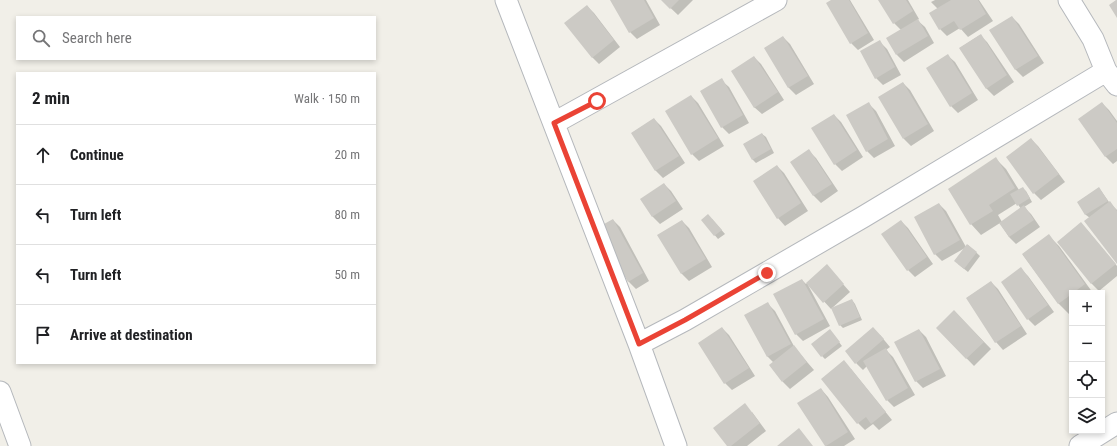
<!DOCTYPE html>
<meta charset="utf-8">
<style>
:root{--surface:#fff;--page:#f6f6f6;--text:#202124;--muted:#757577;--line:#e0e0e0}
body{margin:0;font-family:"Roboto Condensed",sans-serif;background:var(--page);color:var(--text)}
.controls{position:absolute;right:12px;bottom:12px;display:grid;overflow:hidden;border-radius:0px;box-shadow:0 2px 6px #0003}
.controls button{width:36px;height:36px;display:grid;place-items:center;padding:0;border:0;border-bottom:1px solid var(--line);background:var(--surface);color:var(--text);font:20px sans-serif}
.stop{position:absolute;width:12px;height:12px;margin:-9px;border:3px solid #ea4335;border-radius:50%;background:#fff}
.stop.end{background:#ea4335;border-color:#fff;box-shadow:0 1px 4px #0008}
.list{margin:0;padding:0;list-style:none}
h2{display:flex;justify-content:space-between;align-items:center;height:52px;margin:0;padding:0 16px;font-size:17px}
h2 small{font-size:13px;font-weight:400;color:var(--muted)}
.list li{display:grid;grid-template-columns:26px 1fr auto;gap:12px;align-items:center;box-sizing:border-box;height:60px;padding:0 16px;border-top:1px solid var(--line)}
.list b{display:block;font-size:15px;white-space:nowrap}
.list em{font-size:13px;font-style:normal;color:var(--muted)}
.icon{flex:none;width:22px;height:22px;fill:none;stroke:currentColor;stroke-width:2;stroke-linecap:round;stroke-linejoin:round}
.map{position:relative;flex:none;width:1117px;height:446px;overflow:hidden}
.search{position:absolute;background:var(--surface);box-shadow:0 2px 6px #0003;left:16px;top:16px;width:360px;height:44px;display:flex;align-items:center;gap:10px;box-sizing:border-box;padding:0 14px;border-radius:0px;color:var(--muted);font-size:15px}
.panel{position:absolute;background:var(--surface);box-shadow:0 2px 6px #0003;left:16px;top:72px;width:360px;height:292px;border-radius:0px}
.map>svg:first-child{display:block}
.shadow{fill:#0003;fill-rule:evenodd}
.building{fill:#cccac5}
.lines{fill:none;stroke-linecap:round;stroke-linejoin:round}
.minor-casing{stroke:#b5b8bc;stroke-width:23}
.minor{stroke:#fff;stroke-width:21}
.route{stroke:#ea4335;stroke-width:5}
</style>
<div class="map">
<svg width="1117" height="446" viewBox="0 0 1117 446">
<rect width="100%" height="100%" fill="#f1efe8"/>
<path class="shadow" d="M 611,0 L 646,0 L 660,25 L 637,39 L 630,32 Z
M 662,0 L 693,0 L 678,15 Z
M 833,0 L 850,0 L 874,40 L 858,50 L 851,43 Z
M 880,0 L 908,0 L 919,19 L 917,20 L 925,27 L 934,43 L 904,62 L 897,55 L 901,30 L 894,23 Z
M 935,0 L 979,0 L 993,21 L 968,37 L 960,28 L 947,36 L 940,29 L 938,9 L 931,2 Z
M 587,6 L 594,13 L 620,47 L 599,64 L 592,57 Z
M 1012,17 L 1019,24 L 1044,63 L 1023,77 L 1016,70 L 991,30 Z
M 980,35 L 987,42 L 1014,82 L 994,96 L 987,89 L 960,48 Z
M 783,37 L 790,44 L 814,84 L 796,95 L 789,88 L 765,48 Z
M 880,42 L 887,49 L 901,75 L 883,85 L 876,78 Z
M 947,55 L 955,62 L 978,100 L 958,113 L 951,106 Z
M 754,57 L 761,64 L 784,100 L 762,114 L 754,107 Z
M 721,80 L 729,87 L 749,123 L 729,134 L 722,127 Z
M 903,83 L 910,90 L 934,131 L 911,146 L 904,139 Z
M 691,96 L 698,103 L 724,146 L 699,161 L 692,154 Z
M 1102,103 L 1109,110 L 1117,121 L 1117,161 L 1113,164 L 1106,157 L 1080,119 Z
M 869,104 L 876,111 L 895,146 L 874,158 L 867,151 Z
M 834,115 L 841,122 L 863,157 L 842,171 L 835,164 Z
M 654,119 L 661,126 L 685,163 L 663,178 L 656,171 L 632,133 Z
M 762,134 L 766,137 L 774,153 L 756,163 L 753,160 L 744,144 Z
M 1031,139 L 1038,146 L 1065,182 L 1041,200 L 1034,193 Z
M 809,151 L 816,158 L 838,191 L 821,203 L 814,196 L 791,162 Z
M 996,159 L 1006,169 L 1019,190 L 1022,188 L 1026,191 L 1032,202 L 1024,207 L 1031,214 L 1040,227 L 1016,244 L 1009,237 L 1000,223 L 981,235 L 971,224 L 949,189 ZM 1017,203 L 1021,209 L 1002,222 L 998,215 Z
M 777,166 L 784,173 L 808,211 L 785,226 L 778,218 Z
M 664,184 L 671,191 L 683,209 L 660,224 L 653,217 L 642,199 Z
M 1099,188 L 1109,202 L 1117,210 L 1117,262 L 1090,218 L 1086,215 L 1078,202 Z
M 939,204 L 946,211 L 966,247 L 968,245 L 980,256 L 968,272 L 958,264 L 965,248 L 942,261 L 935,254 Z
M 712,219 L 725,234 L 718,239 L 702,220 Z
M 613,220 L 620,227 L 649,281 L 636,289 L 629,282 L 598,228 Z
M 682,221 L 689,228 L 712,267 L 689,281 L 682,274 L 659,236 Z
M 901,221 L 908,228 L 933,264 L 915,277 L 908,270 Z
M 1081,224 L 1088,231 L 1117,266 L 1117,276 L 1099,291 L 1092,284 L 1058,242 Z
M 1049,236 L 1059,246 L 1093,293 L 1072,293 L 1072,311 L 1069,314 L 1059,304 L 1023,255 Z
M 827,266 L 850,292 L 831,309 L 809,285 L 808,285 L 830,326 L 803,341 L 796,334 L 802,280 L 806,284 Z
M 1021,269 L 1028,276 L 1054,312 L 1035,326 L 1028,319 Z
M 991,282 L 998,289 L 1027,334 L 1003,350 L 996,342 L 967,298 Z
M 852,300 L 855,304 L 862,320 L 843,328 L 840,325 Z
M 768,304 L 775,311 L 795,348 L 814,370 L 790,389 L 783,382 L 774,363 L 768,357 L 746,316 Z
M 954,311 L 991,349 L 974,366 L 937,328 Z
M 722,328 L 729,335 L 755,376 L 732,390 L 725,383 L 699,343 Z
M 919,330 L 926,337 L 946,376 L 923,388 L 916,381 Z
M 833,334 L 842,346 L 825,359 L 822,356 Z
M 880,335 L 890,347 L 886,350 L 893,357 L 915,395 L 894,407 L 887,400 L 867,366 L 863,370 L 856,363 Z
M 851,369 L 892,420 L 879,430 L 873,424 L 865,430 L 858,423 L 822,379 Z
M 821,389 L 828,397 L 855,439 L 844,446 L 826,446 Z
M 752,412 L 766,431 L 747,446 L 729,446 Z"/>
<path class="building" d="M 610,0 L 644,0 L 654,18 L 629,33 Z
M 661,0 L 679,0 L 670,9 Z
M 831,0 L 849,0 L 868,33 L 850,44 L 826,3 Z
M 878,0 L 906,0 L 913,11 L 893,24 Z
M 951,0 L 978,0 L 986,14 L 960,30 L 954,21 L 939,30 L 929,13 Z
M 1116,0 L 1117,0 L 1117,18 L 1109,5 Z
M 587,5 L 614,40 L 592,58 L 564,23 Z
M 1012,16 L 1038,56 L 1015,70 L 989,30 Z
M 918,19 L 928,36 L 896,55 L 886,38 Z
M 981,34 L 1007,75 L 986,89 L 959,48 Z
M 783,36 L 808,76 L 788,88 L 764,48 Z
M 880,40 L 895,67 L 875,79 L 860,51 Z
M 948,54 L 972,93 L 950,107 L 926,68 Z
M 754,56 L 778,92 L 754,108 L 731,71 Z
M 722,78 L 743,115 L 721,128 L 700,91 Z
M 903,82 L 928,124 L 903,139 L 878,97 Z
M 691,95 L 718,138 L 691,155 L 665,111 Z
M 869,102 L 888,139 L 866,152 L 846,115 Z
M 1102,102 L 1117,123 L 1117,149 L 1105,157 L 1078,119 Z
M 834,114 L 857,150 L 834,165 L 811,128 Z
M 654,118 L 679,156 L 655,171 L 631,133 Z
M 762,133 L 771,149 L 752,160 L 743,144 Z
M 1031,138 L 1059,174 L 1033,194 L 1006,157 Z
M 809,149 L 832,184 L 813,196 L 790,162 Z
M 996,157 L 1015,188 L 989,205 L 993,211 L 970,225 L 948,189 Z
M 777,165 L 801,203 L 777,219 L 753,181 Z
M 664,183 L 676,201 L 652,217 L 640,199 Z
M 1023,187 L 1030,198 L 1017,206 L 1010,194 Z
M 1099,187 L 1108,201 L 1085,215 L 1077,202 Z
M 1110,201 L 1117,211 L 1117,264 L 1084,221 Z
M 939,203 L 960,240 L 934,255 L 914,217 Z
M 1024,205 L 1034,220 L 1009,237 L 999,223 Z
M 708,214 L 722,230 L 714,236 L 701,220 Z
M 613,219 L 643,273 L 628,282 L 597,228 Z
M 682,220 L 706,259 L 681,274 L 657,235 Z
M 901,220 L 927,257 L 907,271 L 881,234 Z
M 1081,222 L 1116,264 L 1091,284 L 1057,242 Z
M 1049,234 L 1085,284 L 1073,293 L 1072,293 L 1072,294 L 1058,304 L 1022,254 Z
M 967,244 L 977,252 L 964,269 L 954,261 Z
M 827,264 L 844,284 L 823,303 L 806,283 Z
M 1021,267 L 1048,305 L 1027,320 L 1001,282 Z
M 802,279 L 824,319 L 795,335 L 773,294 Z
M 991,281 L 1021,326 L 995,343 L 966,298 Z
M 852,299 L 860,317 L 839,326 L 831,308 Z
M 768,302 L 791,344 L 767,357 L 744,315 Z
M 954,310 L 984,342 L 966,359 L 936,328 Z
M 722,327 L 749,368 L 724,384 L 698,343 Z
M 873,327 L 884,339 L 855,364 L 845,351 Z
M 830,329 L 840,342 L 821,357 L 811,344 Z
M 919,329 L 940,369 L 915,382 L 894,342 Z
M 794,345 L 807,362 L 782,382 L 769,365 Z
M 886,348 L 908,388 L 886,401 L 863,361 Z
M 844,360 L 886,412 L 871,424 L 866,417 L 857,424 L 821,379 Z
M 821,388 L 848,432 L 826,446 L 825,446 L 797,403 Z
M 745,403 L 760,423 L 731,446 L 727,446 L 713,428 Z
M 799,428 L 813,446 L 777,446 Z"/>
<g class="lines">
<defs>
<path id="minor" d="M 506,0 L 639,344 L 676,446
M 1069,0 L 1093,39 L 1106,71 L 1117,85
M 554,123 L 776,0
M 639,344 L 685,320 L 863,217 L 1106,71
M 0,392 L 20,446
M 1080,446 L 1117,423"/>
</defs>
<use href="#minor" class="minor-casing"/>
<use href="#minor" class="minor"/>
</g>
<g class="lines">
<path class="route" d="M 597,101 L 554,123 L 639,344 L 685,320 L 767,273"/>
</g>
</svg>
<div class="controls">
<button>+</button>
<button>−</button>
<button><svg class="icon" aria-label="locate" viewBox="0 0 24 24"><circle cx="12" cy="12" r="6"/><path d="M12 2v4M12 18v4M2 12h4M18 12h4"/></svg></button>
<button><svg class="icon" aria-label="layers" viewBox="0 0 24 24"><path d="M12 4l9 5-9 5-9-5zM3 14l9 5 9-5"/></svg></button>
</div>
<div class="stop" style="left:597px;top:101px"></div>
<div class="stop end" style="left:767px;top:273px"></div>
<div class="search"><svg class="icon" aria-label="search" viewBox="0 0 24 24"><circle cx="10" cy="10" r="6"/><path d="M15 15l6 6"/></svg>Search here</div>
<section class="panel">
<h2>2 min<small>Walk · 150 m</small></h2>
<ul class="list">
<li><svg class="icon" aria-label="ahead" viewBox="0 0 24 24"><path d="M12 20V5M6 11l6-6 6 6"/></svg><div><b>Continue</b></div><em>20 m</em></li>
<li><svg class="icon" aria-label="left" viewBox="0 0 24 24"><path d="M17 20v-9H6M10 6l-5 5 5 5"/></svg><div><b>Turn left</b></div><em>80 m</em></li>
<li><svg class="icon" aria-label="left" viewBox="0 0 24 24"><path d="M17 20v-9H6M10 6l-5 5 5 5"/></svg><div><b>Turn left</b></div><em>50 m</em></li>
<li><svg class="icon" aria-label="arrive" viewBox="0 0 24 24"><path d="M6 21V4h12l-3 4 3 4H6"/></svg><div><b>Arrive at destination</b></div></li>
</ul>
</section>
</div>
